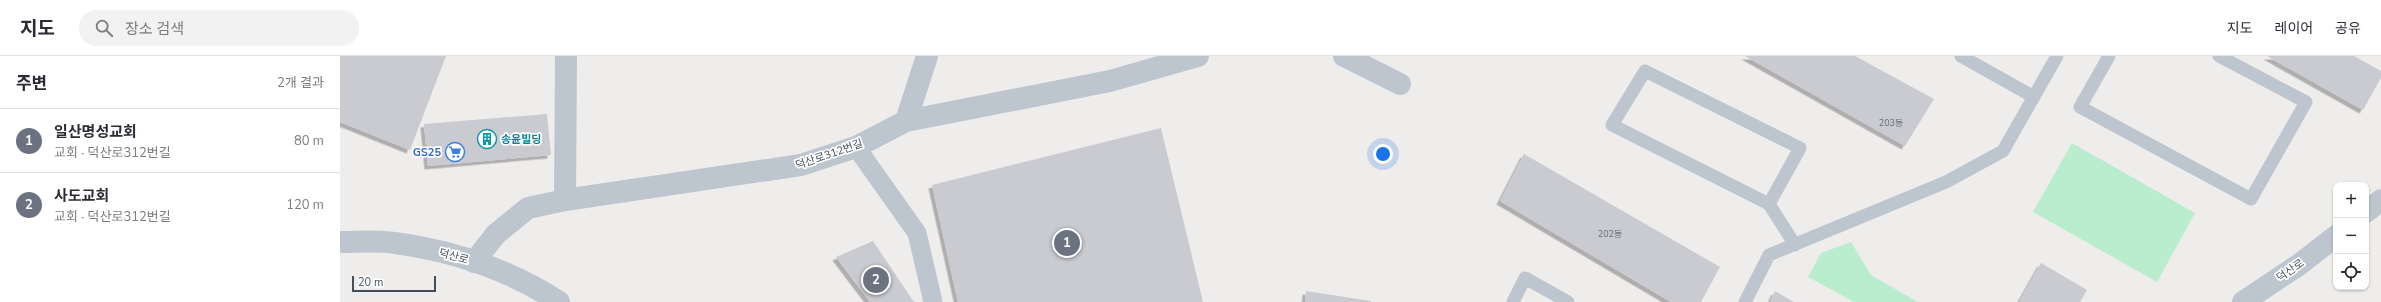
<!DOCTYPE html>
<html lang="ko">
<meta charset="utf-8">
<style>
:root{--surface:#fff;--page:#f2f2f3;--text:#2b2b33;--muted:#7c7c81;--line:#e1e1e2;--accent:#ea580c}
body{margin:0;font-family:"Nunito Sans","Noto Sans KR",sans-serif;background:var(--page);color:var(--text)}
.controls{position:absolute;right:12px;bottom:12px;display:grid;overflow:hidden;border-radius:8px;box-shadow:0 1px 3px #0004}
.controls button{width:36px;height:36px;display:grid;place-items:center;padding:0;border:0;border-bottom:1px solid var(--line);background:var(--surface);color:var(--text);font:20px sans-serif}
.scale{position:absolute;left:12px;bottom:10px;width:84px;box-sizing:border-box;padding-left:4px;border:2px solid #454f59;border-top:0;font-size:11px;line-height:14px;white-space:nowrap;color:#454f59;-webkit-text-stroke:3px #fff;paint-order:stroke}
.you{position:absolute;left:1043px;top:98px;width:14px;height:14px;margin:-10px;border:3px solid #fff;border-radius:50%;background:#1a73e8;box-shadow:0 0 0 6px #1a73e833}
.badge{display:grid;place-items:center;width:26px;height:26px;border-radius:50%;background:var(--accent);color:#fff;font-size:13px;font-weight:700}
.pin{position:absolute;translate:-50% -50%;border:2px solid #fff;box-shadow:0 1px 4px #0006}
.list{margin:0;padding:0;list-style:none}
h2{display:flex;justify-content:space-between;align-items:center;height:52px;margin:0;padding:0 16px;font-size:17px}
h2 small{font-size:13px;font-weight:400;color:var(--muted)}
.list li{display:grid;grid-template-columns:26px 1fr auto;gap:12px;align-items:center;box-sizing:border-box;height:64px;padding:0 16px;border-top:1px solid var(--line)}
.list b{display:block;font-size:15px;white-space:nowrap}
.list p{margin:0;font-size:13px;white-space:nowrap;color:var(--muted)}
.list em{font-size:13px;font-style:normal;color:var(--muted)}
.icon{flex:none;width:22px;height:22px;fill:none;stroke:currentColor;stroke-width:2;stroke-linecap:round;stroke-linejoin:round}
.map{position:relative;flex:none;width:2041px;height:246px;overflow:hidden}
header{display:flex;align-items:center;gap:24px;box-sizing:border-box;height:56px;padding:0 20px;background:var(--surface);border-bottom:1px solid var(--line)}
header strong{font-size:19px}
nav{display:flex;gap:22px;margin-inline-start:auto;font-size:14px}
.search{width:280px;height:36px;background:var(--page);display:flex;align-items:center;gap:10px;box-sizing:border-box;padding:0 14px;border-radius:22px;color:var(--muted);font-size:15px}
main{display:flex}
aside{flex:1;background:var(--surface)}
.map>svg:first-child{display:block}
.green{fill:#b9edce}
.building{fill:#c9cbd1;filter:url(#shadow)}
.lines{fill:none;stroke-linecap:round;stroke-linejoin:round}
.service{stroke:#bdc6cf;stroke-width:13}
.pedestrian{stroke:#bdc6cf;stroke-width:19}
.minor{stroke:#bdc6cf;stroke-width:22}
.tertiary{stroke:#bdc6cf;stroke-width:22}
.labels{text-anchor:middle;stroke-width:3.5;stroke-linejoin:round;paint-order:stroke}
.number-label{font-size:9px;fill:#666e77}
.culture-label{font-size:11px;font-weight:bold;fill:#0d838f;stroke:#fff;text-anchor:start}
.shop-label{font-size:11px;font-weight:bold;fill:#366cbe;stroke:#fff;text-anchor:end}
.street-label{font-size:11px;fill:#454f59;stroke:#fff}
</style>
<header>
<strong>지도</strong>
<div class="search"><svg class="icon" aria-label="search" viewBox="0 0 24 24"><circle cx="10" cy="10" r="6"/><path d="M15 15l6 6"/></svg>장소 검색</div>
<nav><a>지도</a><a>레이어</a><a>공유</a></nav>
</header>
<main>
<aside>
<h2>주변<small>2개 결과</small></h2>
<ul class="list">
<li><span class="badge" style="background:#6b7280">1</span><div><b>일산명성교회</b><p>교회 · 덕산로312번길</p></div><em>80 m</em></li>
<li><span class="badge" style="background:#6b7280">2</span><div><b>사도교회</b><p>교회 · 덕산로312번길</p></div><em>120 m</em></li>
</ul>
</aside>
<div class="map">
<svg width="2041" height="246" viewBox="0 0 2041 246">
<defs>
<filter id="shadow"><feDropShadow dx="-3.5" dy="3.5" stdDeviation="0" flood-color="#0004"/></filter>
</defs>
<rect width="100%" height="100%" fill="#efecec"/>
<path class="green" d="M 1732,87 L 1855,157 L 1817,226 L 1693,156 Z
M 1511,186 L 1531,219 L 1578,246 L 1514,246 L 1468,221 L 1481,197 Z"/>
<path class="building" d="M 0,0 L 106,0 L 70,94 L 0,66 Z
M 1405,0 L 1515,0 L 1594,43 L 1565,90 Z
M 1927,0 L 2014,0 L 2041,15 L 2041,22 L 2023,54 Z
M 207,58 L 211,99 L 88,110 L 84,68 Z
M 821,72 L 863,246 L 618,246 L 592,129 Z
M 1184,98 L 1380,211 L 1361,246 L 1331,246 L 1160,145 Z
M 533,185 L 574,246 L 530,246 L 496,201 Z
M 1701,207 L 1747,234 L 1740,246 L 1679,246 Z
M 966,235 L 1031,245 L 1031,246 L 965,246 Z
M 1435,235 L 1454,246 L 1430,246 Z"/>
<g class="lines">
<path class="service" d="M 1621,0 L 1694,41
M 1769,0 L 1740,51 L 1911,143 L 1966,46 L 1879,0
M 1429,148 L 1460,92 L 1305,15 L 1272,69 L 1429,148 L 1455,189
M 1173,246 L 1185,222 L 1228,246
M 1405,246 L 1429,199 L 1606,126 L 1663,95 L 1717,0"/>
<path class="pedestrian" d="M 516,91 L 577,177 L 593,246"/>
<path class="minor" d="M 1004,0 L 1060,28
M 566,65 L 587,0
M 225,144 L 226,0
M 2026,156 L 2041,144
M 134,206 L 156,178 L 188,152 L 225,144 L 461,109 L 516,91 L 566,65 L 770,25 L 858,0
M 1903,246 L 1960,208 L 1996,180"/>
<path class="tertiary" d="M 0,186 C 18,186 38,184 55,187 C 113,195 170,214 219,246"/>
</g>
<defs>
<symbol id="building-ring" viewBox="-11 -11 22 22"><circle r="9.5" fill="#fff" stroke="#0f9aa8" stroke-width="1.5"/><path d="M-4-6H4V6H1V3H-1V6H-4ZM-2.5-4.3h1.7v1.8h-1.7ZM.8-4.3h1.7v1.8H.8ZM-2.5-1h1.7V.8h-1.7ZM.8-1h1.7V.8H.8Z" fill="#0f9aa8"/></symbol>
<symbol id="supermarket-ring" viewBox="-11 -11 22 22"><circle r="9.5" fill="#fff" stroke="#3f7fe0" stroke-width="1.5"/><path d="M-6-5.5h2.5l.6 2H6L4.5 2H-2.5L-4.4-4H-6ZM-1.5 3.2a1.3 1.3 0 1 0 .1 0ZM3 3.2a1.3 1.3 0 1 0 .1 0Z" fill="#3f7fe0"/></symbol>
</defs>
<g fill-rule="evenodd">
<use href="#building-ring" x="136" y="72" width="22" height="22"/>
<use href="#supermarket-ring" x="104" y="85" width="22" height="22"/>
</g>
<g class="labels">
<g class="number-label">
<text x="1551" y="70">203동</text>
<text x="1270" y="181">202동</text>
</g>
<g class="culture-label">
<text x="161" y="87">송윤빌딩</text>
</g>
<g class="shop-label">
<text x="101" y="100">GS25</text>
</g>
<g class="street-label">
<text transform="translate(489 98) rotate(-19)" y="4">덕산로312번길</text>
<text transform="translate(114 200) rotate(15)" y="4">덕산로</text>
<text transform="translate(1950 214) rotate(-35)" y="4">덕산로</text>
</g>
</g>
</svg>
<div class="controls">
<button>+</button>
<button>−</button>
<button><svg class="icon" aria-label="locate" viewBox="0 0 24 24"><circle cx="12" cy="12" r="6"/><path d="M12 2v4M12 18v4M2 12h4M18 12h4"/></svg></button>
</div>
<div class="scale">20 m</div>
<div class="you"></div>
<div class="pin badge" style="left:727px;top:187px;background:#6b7280">1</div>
<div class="pin badge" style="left:536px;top:224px;background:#6b7280">2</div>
</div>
</main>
